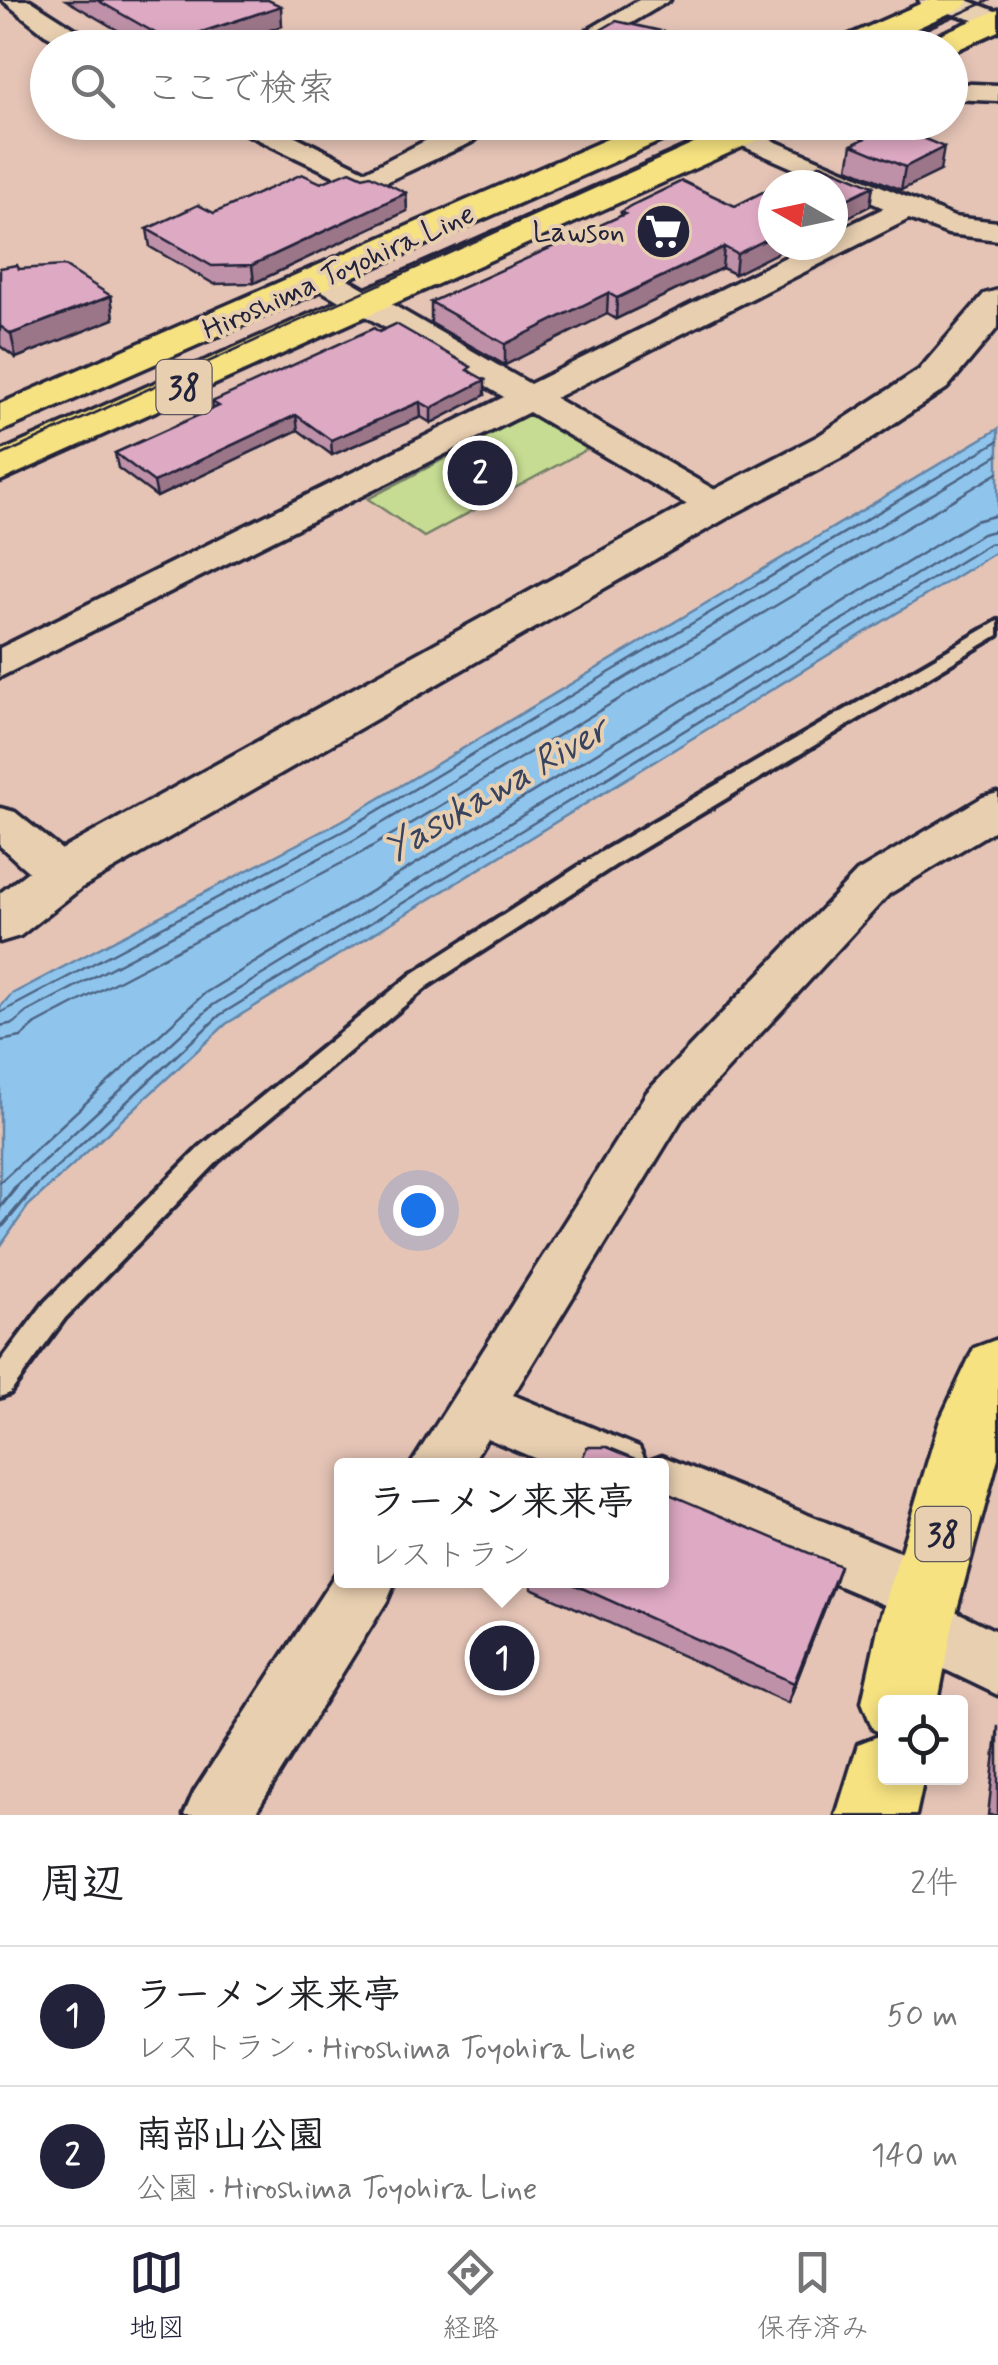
<!DOCTYPE html>
<html lang="ja">
<meta charset="utf-8">
<style>
:root{--surface:#fff;--page:#f2f2f2;--text:#202124;--muted:#757577;--line:#e0e0e0;--accent:#22223b}
body{margin:0;font-family:Mynerve,"Klee One",sans-serif;background:var(--page);color:var(--text)}
.controls{position:absolute;right:30px;bottom:30px;display:grid;overflow:hidden;border-radius:10px;box-shadow:0 5px 15px #0003}
.controls button{width:90px;height:90px;display:grid;place-items:center;padding:0;border:0;border-bottom:2px solid var(--line);background:var(--surface);color:var(--text);font:50px sans-serif}
.compass{position:absolute;left:758px;top:170px;width:90px;height:90px;border-radius:50%;background:var(--surface);box-shadow:0 5px 15px #0003;rotate:279deg}
.you{position:absolute;left:418px;top:1210px;width:35px;height:35px;margin:-25px;border:8px solid #fff;border-radius:50%;background:#1a73e8;box-shadow:0 0 0 15px #1a73e833}
.badge{display:grid;place-items:center;width:65px;height:65px;border-radius:50%;background:var(--accent);color:#fff;font-size:32px;font-weight:700}
.pin{position:absolute;translate:-50% -50%;border:5px solid #fff;box-shadow:0 2px 10px #0006}
.popup{position:absolute;left:334px;top:1458px;width:335px;height:130px;box-sizing:border-box;display:grid;place-content:center;border-radius:10px;background:var(--surface);filter:drop-shadow(0 2px 8px #0005);font-size:32px;white-space:nowrap;color:var(--muted)}
.popup b{font-size:38px;color:var(--text)}
.popup::after{content:'';position:absolute;left:50%;top:100%;margin-left:-20px;border:20px solid transparent;border-top-color:var(--surface)}
.list{margin:0;padding:0;list-style:none}
h2{display:flex;justify-content:space-between;align-items:center;height:130px;margin:0;padding:0 40px;font-size:42px}
h2 small{font-size:32px;font-weight:400;color:var(--muted)}
.list li{display:grid;grid-template-columns:65px 1fr auto;gap:30px;align-items:center;box-sizing:border-box;height:140px;padding:0 40px;border-top:2px solid var(--line)}
.list b{display:block;font-size:38px;white-space:nowrap}
.list p{margin:0;font-size:32px;white-space:nowrap;color:var(--muted)}
.list em{font-size:32px;font-style:normal;color:var(--muted)}
.icon{flex:none;width:55px;height:55px;fill:none;stroke:currentColor;stroke-width:2;stroke-linecap:round;stroke-linejoin:round}
.map{position:relative;flex:none;width:998px;height:1815px;overflow:hidden}
.search{position:absolute;background:var(--surface);box-shadow:0 5px 15px #0003;left:30px;right:30px;top:30px;height:110px;display:flex;align-items:center;gap:25px;box-sizing:border-box;padding:0 35px;border-radius:55px;color:var(--muted);font-size:38px}
.sheet{height:410px;background:var(--surface)}
nav{display:flex;justify-content:space-around;align-items:center;box-sizing:border-box;height:140px;border-top:2px solid var(--line);background:var(--surface);font-size:28px;color:var(--muted)}
nav a{display:grid;justify-items:center;gap:5px}
nav .on{color:var(--accent)}
.map>svg:first-child{display:block}
.green{fill:#c6dc92;stroke:#747f66;stroke-width:2.5}
.water{fill:#8fc5ed;stroke:#6384a6;stroke-width:2.5}
.lines{fill:none;stroke-linecap:round;stroke-linejoin:round}
.shore-far1{stroke:#4e6382;stroke-width:2.5}
.shore{stroke:#4e6382;stroke-width:4}
.lane-casing{stroke:#22223b;stroke-width:8}
.street-casing{stroke:#22223b;stroke-width:7}
.secondary-casing{stroke:#22223b;stroke-width:7}
.primary-casing{stroke:#22223b;stroke-width:7}
.lane{fill:#e8cfb0;fill-rule:evenodd}
.street{fill:#e8cfb0;fill-rule:evenodd}
.secondary{fill:#e8cfb0;fill-rule:evenodd}
.primary{fill:#f6e281;fill-rule:evenodd}
.tram{stroke:#22223b;stroke-width:2.5}
.wall{fill:#bf91a8;stroke:#22223b;stroke-width:2.5}
.shaded-wall{fill:#9b7688;stroke:#22223b;stroke-width:2.5}
.building{fill:#dea9c3;stroke:#22223b;stroke-width:2.5}
.labels{text-anchor:middle;stroke-width:8;stroke-linejoin:round;paint-order:stroke}
.far-poi-label{font-size:30px;fill:#22223b;stroke:#e8cfb0;text-anchor:end}
.far-street-label{font-size:30px;fill:#22223b;stroke:#e8cfb0}
.shield{fill:#e8cfb0;stroke:#5d565e;stroke-width:2.5}
.shield-label{font-size:32px;font-weight:bold;fill:#22223b}
.water-label{font-size:38px;font-style:italic;fill:#38435f;stroke:#e8cfb0}
</style>
<div class="map">
<svg width="998" height="1815" viewBox="0 0 998 1815">
<rect width="100%" height="100%" fill="#e5c4b6"/>
<filter id="ink" filterUnits="userSpaceOnUse"><feTurbulence type="fractalNoise" baseFrequency=".01" numOctaves="2"/><feDisplacementMap in="SourceGraphic" scale="20" xChannelSelector="R" yChannelSelector="G"/><feConvolveMatrix kernelMatrix="1 2 1 2 8 2 1 2 1" color-interpolation-filters="sRGB"/></filter>
<g filter="url(#ink)">
<path class="green" d="M 533,412 L 591,447 L 424,537 L 368,499 Z"/>
<path class="water" d="M 998,429 L 998,551 L 226,1024 L 28,1206 L 0,1247 L 0,1007 L 12,994 L 343,820 Z"/>
<g class="lines">
<path class="shore-far1" d="M 0,1013 L 347,829 L 998,441
M 0,1026 L 14,1023 L 27,1012 L 354,840 L 998,455
M 0,1041 L 21,1037 L 36,1024 L 361,853 L 998,473
M 0,1182 L 205,993 L 975,521 L 998,515
M 13,1189 L 213,1005 L 982,534 L 998,530
M 33,1189 L 220,1015 L 989,544 L 998,543"/>
<path class="shore" d="M 0,1207 L 16,1187
M 0,1229 L 35,1187"/>
<defs>
<path id="lane" d="M 998,621 L 998,635 L 617,864 L 428,986 L 218,1161 L 65,1318 L 10,1393 L 0,1397 L 0,1362 L 45,1302 L 200,1147 L 412,974 L 601,852 Z"/>
<path id="street" d="M 2,0 L 30,0 L 105,48 L 71,48 L 45,34 Z
M 639,0 L 670,0 L 590,48 L 557,48 Z
M 919,0 L 967,0 L 998,12 L 998,27 L 922,5 Z
M 950,83 L 998,85 L 998,101 L 950,99 Z
M 231,122 L 267,122 L 366,171 L 462,122 L 494,122 L 472,142 L 366,191 L 234,128 Z
M 741,127 L 954,217 L 998,222 L 998,240 L 948,234 L 909,219 L 555,398 L 729,498 L 734,506 L 729,514 L 716,517 L 703,514 L 529,412 L 0,677 L 0,648 L 504,397 L 312,285 L 307,278 L 312,271 L 334,271 L 530,384 L 810,245 L 833,245 L 833,233 L 884,208 L 731,141 L 727,135 L 731,129 Z
M 998,793 L 998,828 L 889,894 L 681,1120 L 513,1395 L 639,1447 L 646,1462 L 662,1456 L 949,1572 L 958,1593 L 951,1609 L 998,1632 L 998,1695 L 894,1645 L 886,1624 L 892,1608 L 662,1511 L 662,1466 L 553,1466 L 487,1438 L 470,1466 L 410,1466 L 647,1092 L 857,872 L 983,797 Z
M 0,808 L 15,812 L 78,863 L 84,874 L 78,885 C 45,895 24,866 0,846 Z
M 342,1564 L 342,1580 L 396,1580 L 387,1601 L 254,1815 L 184,1815 L 194,1792 Z"/>
<path id="secondary" d="M 998,290 L 998,327 L 947,388 L 848,454 L 732,515 L 81,888 L 20,936 L 0,942 L 0,893 L 43,860 L 700,497 L 818,436 L 919,370 L 984,294 Z"/>
<path id="primary" d="M 929,0 L 969,0 L 965,6 L 874,48 L 831,48 L 836,41 Z
M 998,10 L 998,31 L 950,53 L 950,48 L 919,48 L 924,41 Z
M 646,122 L 693,122 L 688,129 L 0,432 L 0,404 Z
M 741,122 L 787,122 L 782,129 L 0,481 L 0,452 Z
M 998,1339 L 998,1458 L 953,1624 L 938,1702 L 886,1702 L 886,1778 L 924,1778 L 916,1815 L 836,1815 L 858,1744 L 884,1734 L 873,1729 L 862,1702 L 879,1624 L 940,1420 L 974,1348 Z"/>
</defs>
<use href="#lane" class="lane-casing"/>
<use href="#street" class="street-casing"/>
<use href="#secondary" class="secondary-casing"/>
<use href="#primary" class="primary-casing"/>
<use href="#lane" class="lane"/>
<use href="#street" class="street"/>
<use href="#secondary" class="secondary"/>
<use href="#primary" class="primary"/>
<path class="tram" d="M 884,48 L 990,0
M 0,456 L 739,122"/>
</g>
<path class="wall" d="M 66,0 L 268,0 L 282,26 L 217,48 L 148,48 Z
M 852,145 L 940,171 L 901,190 L 848,168 Z
M 363,177 L 406,193 L 407,211 L 254,283 L 214,284 L 150,247 L 147,229 L 214,213 L 321,183 Z
M 773,187 L 735,274 L 722,268 L 616,319 L 607,314 L 505,365 L 431,323 L 431,302 L 621,216 L 621,212 L 735,206 Z
M 0,268 L 19,269 L 111,296 L 114,319 L 16,358 L 0,346 Z
M 379,332 L 471,372 L 485,395 L 431,423 L 421,417 L 332,455 L 298,430 L 157,497 L 118,468 L 115,453 L 213,409 L 212,402 Z
M 664,1492 L 833,1587 L 788,1703 L 531,1588 L 532,1580 L 662,1580 Z
M 998,1726 L 998,1815 L 988,1815 Z"/>
<path class="shaded-wall" d="M 281,6 L 282,26 L 217,48 L 171,48 L 171,42 Z
M 670,33 L 669,48 L 652,48 Z
M 944,147 L 940,171 L 901,190 L 905,167 Z
M 873,186 L 870,206 L 833,225 L 833,206 Z
M 406,193 L 407,211 L 254,283 L 252,265 Z
M 773,236 L 773,245 L 793,245 L 735,274 L 737,254 Z
M 724,247 L 722,268 L 616,319 L 617,298 Z
M 608,293 L 607,314 L 505,365 L 505,344 Z
M 111,296 L 114,319 L 16,358 L 11,334 Z
M 485,380 L 485,395 L 431,423 L 431,408 Z
M 420,402 L 421,417 L 332,455 L 331,440 Z
M 296,415 L 298,430 L 157,497 L 154,482 Z
M 840,1566 L 833,1587 L 788,1703 L 794,1683 Z"/>
<path class="building" d="M 97,0 L 268,0 L 281,6 L 171,42 Z
M 616,21 L 670,33 L 652,48 L 562,48 L 577,35 L 592,35 Z
M 892,125 L 944,147 L 905,167 L 852,145 Z
M 821,164 L 873,186 L 833,206 L 833,185 L 777,185 Z
M 350,171 L 363,177 L 370,175 L 406,193 L 252,265 L 212,266 L 147,229 L 198,205 L 214,213 L 302,174 L 321,183 Z
M 682,181 L 735,206 L 773,187 L 773,236 L 737,254 L 724,247 L 617,298 L 608,293 L 505,344 L 431,302 L 625,214 L 621,212 L 630,206 Z
M 17,265 L 19,269 L 64,266 L 111,296 L 11,334 L 0,326 L 0,268 Z
M 396,324 L 471,367 L 467,370 L 485,380 L 431,408 L 420,402 L 331,440 L 296,415 L 154,482 L 115,453 L 219,406 L 212,402 L 374,328 L 379,332 Z
M 587,1447 L 607,1447 L 653,1466 L 579,1466 Z
M 662,1476 L 664,1492 L 840,1566 L 794,1683 L 564,1580 L 662,1580 Z"/>
</g>
<defs>
<symbol id="supermarket-disc" viewBox="-11 -11 22 22"><circle r="9.5" fill="#22223b" stroke="#e8cfb0"/><path d="M-6-5.5h2.5l.6 2H6L4.5 2H-2.5L-4.4-4H-6ZM-1.5 3.2a1.3 1.3 0 1 0 .1 0ZM3 3.2a1.3 1.3 0 1 0 .1 0Z" fill="#fff"/></symbol>
</defs>
<g fill-rule="evenodd">
<use href="#supermarket-disc" x="632" y="200" width="63" height="63"/>
</g>
<g class="labels">
<g class="far-poi-label">
<text x="625" y="241">Lawson</text>
</g>
<g class="far-street-label">
<text transform="translate(338 271) rotate(-24)" y="10">Hiroshima Toyohira Line</text>
</g>
<g class="shield">
<rect x="156.5" y="360" width="55" height="54" rx="8"/>
<rect x="915.5" y="1507" width="55" height="54" rx="8"/>
</g>
<g class="shield-label">
<text x="184" y="398">38</text>
<text x="943" y="1545">38</text>
</g>
<g class="water-label">
<text transform="translate(495 788) rotate(-30)" y="13">Yasukawa River</text>
</g>
</g>
</svg>
<div class="controls">
<button><svg class="icon" aria-label="locate" viewBox="0 0 24 24"><circle cx="12" cy="12" r="6"/><path d="M12 2v4M12 18v4M2 12h4M18 12h4"/></svg></button>
</div>
<svg class="compass" viewBox="-18 -18 36 36"><path d="M0-13l5 13h-10z" fill="#e53935"/><path d="M0 13l5-13h-10z" fill="#757577"/></svg>
<div class="you"></div>
<div class="pin badge" style="left:502px;top:1658px">1</div>
<div class="popup"><b>ラーメン来来亭</b>レストラン</div>
<div class="pin badge" style="left:480px;top:473px">2</div>
<div class="search"><svg class="icon" aria-label="search" viewBox="0 0 24 24"><circle cx="10" cy="10" r="6"/><path d="M15 15l6 6"/></svg>ここで検索</div>
</div>
<section class="sheet">
<h2>周辺<small>2件</small></h2>
<ul class="list">
<li><span class="badge">1</span><div><b>ラーメン来来亭</b><p>レストラン · Hiroshima Toyohira Line</p></div><em>50 m</em></li>
<li><span class="badge">2</span><div><b>南部山公園</b><p>公園 · Hiroshima Toyohira Line</p></div><em>140 m</em></li>
</ul>
</section>
<nav>
<a class="on"><svg class="icon" aria-label="map" viewBox="0 0 24 24"><path d="M3 6l6-2 6 2 6-2v14l-6 2-6-2-6 2zM9 4v14M15 6v14"/></svg>地図</a>
<a><svg class="icon" aria-label="directions" viewBox="0 0 24 24"><path d="M12 3l9 9-9 9-9-9zM9 14v-3h6M13 9l2 2-2 2"/></svg>経路</a>
<a><svg class="icon" aria-label="saved" viewBox="0 0 24 24"><path d="M7 4h10v16l-5-4-5 4z"/></svg>保存済み</a>
</nav>
